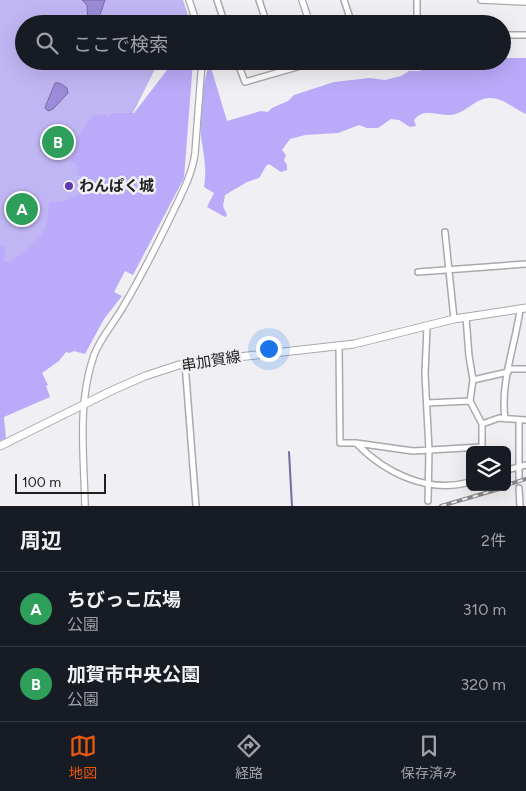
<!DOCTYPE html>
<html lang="ja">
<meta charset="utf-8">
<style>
:root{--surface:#171b24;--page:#20242c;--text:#f1f3f6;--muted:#9ea1a6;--line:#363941;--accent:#ea580c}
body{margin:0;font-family:Figtree,"Noto Sans JP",sans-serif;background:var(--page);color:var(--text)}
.controls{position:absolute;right:15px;bottom:15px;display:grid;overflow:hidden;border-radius:8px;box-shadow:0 5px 20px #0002}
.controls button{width:45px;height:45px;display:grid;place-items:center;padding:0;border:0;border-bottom:1px solid var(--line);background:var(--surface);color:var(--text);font:25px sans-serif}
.scale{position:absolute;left:15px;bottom:12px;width:91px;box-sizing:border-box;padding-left:5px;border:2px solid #202021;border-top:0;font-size:14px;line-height:18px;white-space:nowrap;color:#202021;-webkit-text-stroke:4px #f0eff3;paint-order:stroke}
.you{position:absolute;left:268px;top:348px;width:18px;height:18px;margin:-12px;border:4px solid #fff;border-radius:50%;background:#1a73e8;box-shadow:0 0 0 8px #1a73e833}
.badge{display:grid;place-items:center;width:32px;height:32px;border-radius:50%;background:var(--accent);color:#fff;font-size:16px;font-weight:700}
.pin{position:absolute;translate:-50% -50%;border:2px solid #fff;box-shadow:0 1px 5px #0006}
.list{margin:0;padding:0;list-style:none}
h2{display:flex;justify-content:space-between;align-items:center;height:65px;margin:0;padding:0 20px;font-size:21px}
h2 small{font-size:16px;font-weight:400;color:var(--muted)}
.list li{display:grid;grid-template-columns:32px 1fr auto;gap:15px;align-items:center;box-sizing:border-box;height:75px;padding:0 20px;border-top:1px solid var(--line)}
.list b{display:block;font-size:19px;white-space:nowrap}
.list p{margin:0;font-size:16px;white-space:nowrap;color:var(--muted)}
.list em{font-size:16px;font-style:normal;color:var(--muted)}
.icon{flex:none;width:28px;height:28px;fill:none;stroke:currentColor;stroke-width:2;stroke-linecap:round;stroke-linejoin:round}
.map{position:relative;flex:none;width:526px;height:506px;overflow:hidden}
.search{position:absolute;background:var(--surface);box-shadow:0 5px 20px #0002;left:15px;right:15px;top:15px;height:55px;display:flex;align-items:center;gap:12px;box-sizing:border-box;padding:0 18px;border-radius:28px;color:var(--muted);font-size:19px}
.sheet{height:215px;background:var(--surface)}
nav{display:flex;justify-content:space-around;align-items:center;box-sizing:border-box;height:70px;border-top:1px solid var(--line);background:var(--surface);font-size:14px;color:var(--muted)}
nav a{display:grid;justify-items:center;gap:2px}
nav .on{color:var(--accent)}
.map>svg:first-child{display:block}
.green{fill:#c1b6f4}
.forest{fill:#baaaf9}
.water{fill:#9c8bd8;stroke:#776ba1}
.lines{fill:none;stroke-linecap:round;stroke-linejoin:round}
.stream{stroke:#776ba1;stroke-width:2}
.minor-casing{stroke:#a9a9ac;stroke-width:8}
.tertiary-casing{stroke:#a9a9ac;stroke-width:8}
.secondary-casing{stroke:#a9a9ac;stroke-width:9}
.minor{stroke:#fff;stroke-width:5}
.tertiary{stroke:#fff;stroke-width:5.5}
.secondary{stroke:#fff;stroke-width:7}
.rail-casing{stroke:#89888b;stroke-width:4}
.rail{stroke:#f0eff3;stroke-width:2;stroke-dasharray:5.5;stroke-linecap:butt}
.poi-dot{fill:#6039b1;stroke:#f0eff3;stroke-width:2}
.labels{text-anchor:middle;stroke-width:5;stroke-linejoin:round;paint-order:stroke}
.poi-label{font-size:15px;font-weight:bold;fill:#202021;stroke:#f0eff3;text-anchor:start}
.street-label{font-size:15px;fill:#202021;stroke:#f0eff3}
</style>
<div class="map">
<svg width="526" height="506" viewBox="0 0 526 506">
<rect width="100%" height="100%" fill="#f0eff3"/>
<path class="green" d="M 0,0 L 183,0 L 191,24 L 24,24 L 24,61 L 159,61 L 136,107 L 97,178 L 22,269 L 0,266 Z"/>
<path class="forest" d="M 502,58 L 526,58 L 526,114 C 514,109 504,98 490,98 C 476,97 467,113 451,115 C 438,116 423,107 414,120 L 416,126 L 410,127 L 399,120 L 391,119 L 378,128 L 367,128 L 359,125 L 338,133 L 305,135 L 290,139 L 282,150 L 286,155 L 284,160 L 287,165 L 287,170 L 281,172 L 269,164 L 266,166 L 259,178 L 247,182 L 225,195 L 223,206 L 227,215 L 225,217 L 207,207 L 214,193 L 204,187 C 208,166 201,145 200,124 C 199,103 205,81 209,61 L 227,121 L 261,111 L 268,112 L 272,108 L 288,101 L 294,95 L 334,82 L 370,78 L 385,80 L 401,76 L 409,71 L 420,71 L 431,61 L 446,61 L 471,69 L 479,62 L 502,61 Z
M 174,61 L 193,61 L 184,178 L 133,275 L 125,271 L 114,292 L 122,296 L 104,319 L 85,354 L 74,351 L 69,353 L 66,352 L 59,361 L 42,373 L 48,385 L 46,386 L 50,397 L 4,417 L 6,438 L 0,441 L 0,244 L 6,248 L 4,262 L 11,262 C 36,241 48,239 49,203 C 57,200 66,204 70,197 L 77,196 L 84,189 L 85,183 L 78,174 L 77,165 L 70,160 L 75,153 L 77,140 L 81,131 L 93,116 L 105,114 L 108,117 L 113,113 L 134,113 Z"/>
<path class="water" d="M 82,0 L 105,0 L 97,24 L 88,24 L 87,5 Z
M 55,83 C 60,82 63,85 67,88 L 68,93 L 53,109 L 48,111 L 45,108 L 46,105 Z"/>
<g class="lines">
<path class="stream" d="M 289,452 L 292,506"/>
<defs>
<path id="minor" d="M 217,0 L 225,24
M 259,0 L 267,24
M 344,0 L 352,24
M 417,0 L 417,24
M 502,35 L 526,35
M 237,61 L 245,82 L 318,61
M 279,61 L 282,71
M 445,232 L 454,319
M 418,272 L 526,264
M 466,317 L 469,356 L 473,380 L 470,401
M 427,326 L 425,374 L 429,450 L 428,501
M 339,346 L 340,443 L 356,443 C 385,473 428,494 470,482
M 185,363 L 196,506
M 509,369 L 526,369
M 473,380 L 508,372
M 427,403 L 470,401 L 482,424 L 482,449
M 505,419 C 500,383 515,346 520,310
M 482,424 L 499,418 L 526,420
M 356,443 L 413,451 L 481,447
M 507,470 L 526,465
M 519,478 L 519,420
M 519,488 L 520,506"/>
<path id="tertiary" d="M 189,0 L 197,24
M 302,0 L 310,24
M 481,0 L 526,2
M 85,506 C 84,455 77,404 94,355 C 101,337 114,323 123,307 C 141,277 156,247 171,216 C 181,195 192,176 195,153 L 202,61"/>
<path id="secondary" d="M 0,446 L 113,390 L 145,376 L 185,363 L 354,344 L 454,319 L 526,308"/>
</defs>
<use href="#minor" class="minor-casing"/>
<use href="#tertiary" class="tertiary-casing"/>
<use href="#secondary" class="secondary-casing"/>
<use href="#minor" class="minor"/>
<use href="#tertiary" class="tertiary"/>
<use href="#secondary" class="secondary"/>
<defs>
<path id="rail" d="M 507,485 L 526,479
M 441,506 L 506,487"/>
</defs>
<use href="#rail" class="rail-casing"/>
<use href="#rail" class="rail"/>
</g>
<circle class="poi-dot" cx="69" cy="186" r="5"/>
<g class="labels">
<g class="poi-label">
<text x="79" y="191">わんぱく城</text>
</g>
<g class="street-label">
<text transform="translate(211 361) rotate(-9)" y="5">串加賀線</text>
</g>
</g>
</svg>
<div class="controls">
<button><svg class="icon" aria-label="layers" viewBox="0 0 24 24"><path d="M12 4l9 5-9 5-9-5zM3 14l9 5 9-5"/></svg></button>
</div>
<div class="scale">100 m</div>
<div class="you"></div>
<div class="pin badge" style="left:22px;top:209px;background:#2e9e5b">A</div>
<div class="pin badge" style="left:58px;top:142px;background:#2e9e5b">B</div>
<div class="search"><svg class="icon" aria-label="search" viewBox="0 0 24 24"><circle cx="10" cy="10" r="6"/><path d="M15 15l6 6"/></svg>ここで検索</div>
</div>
<section class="sheet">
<h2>周辺<small>2件</small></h2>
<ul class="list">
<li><span class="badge" style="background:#2e9e5b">A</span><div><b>ちびっこ広場</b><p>公園</p></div><em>310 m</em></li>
<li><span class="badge" style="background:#2e9e5b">B</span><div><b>加賀市中央公園</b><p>公園</p></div><em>320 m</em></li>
</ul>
</section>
<nav>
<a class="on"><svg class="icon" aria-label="map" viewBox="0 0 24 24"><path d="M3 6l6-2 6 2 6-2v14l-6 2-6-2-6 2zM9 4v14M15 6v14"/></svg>地図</a>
<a><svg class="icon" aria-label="directions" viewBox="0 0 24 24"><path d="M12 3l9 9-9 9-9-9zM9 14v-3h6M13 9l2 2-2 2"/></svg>経路</a>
<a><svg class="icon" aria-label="saved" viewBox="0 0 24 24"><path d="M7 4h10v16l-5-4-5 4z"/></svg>保存済み</a>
</nav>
